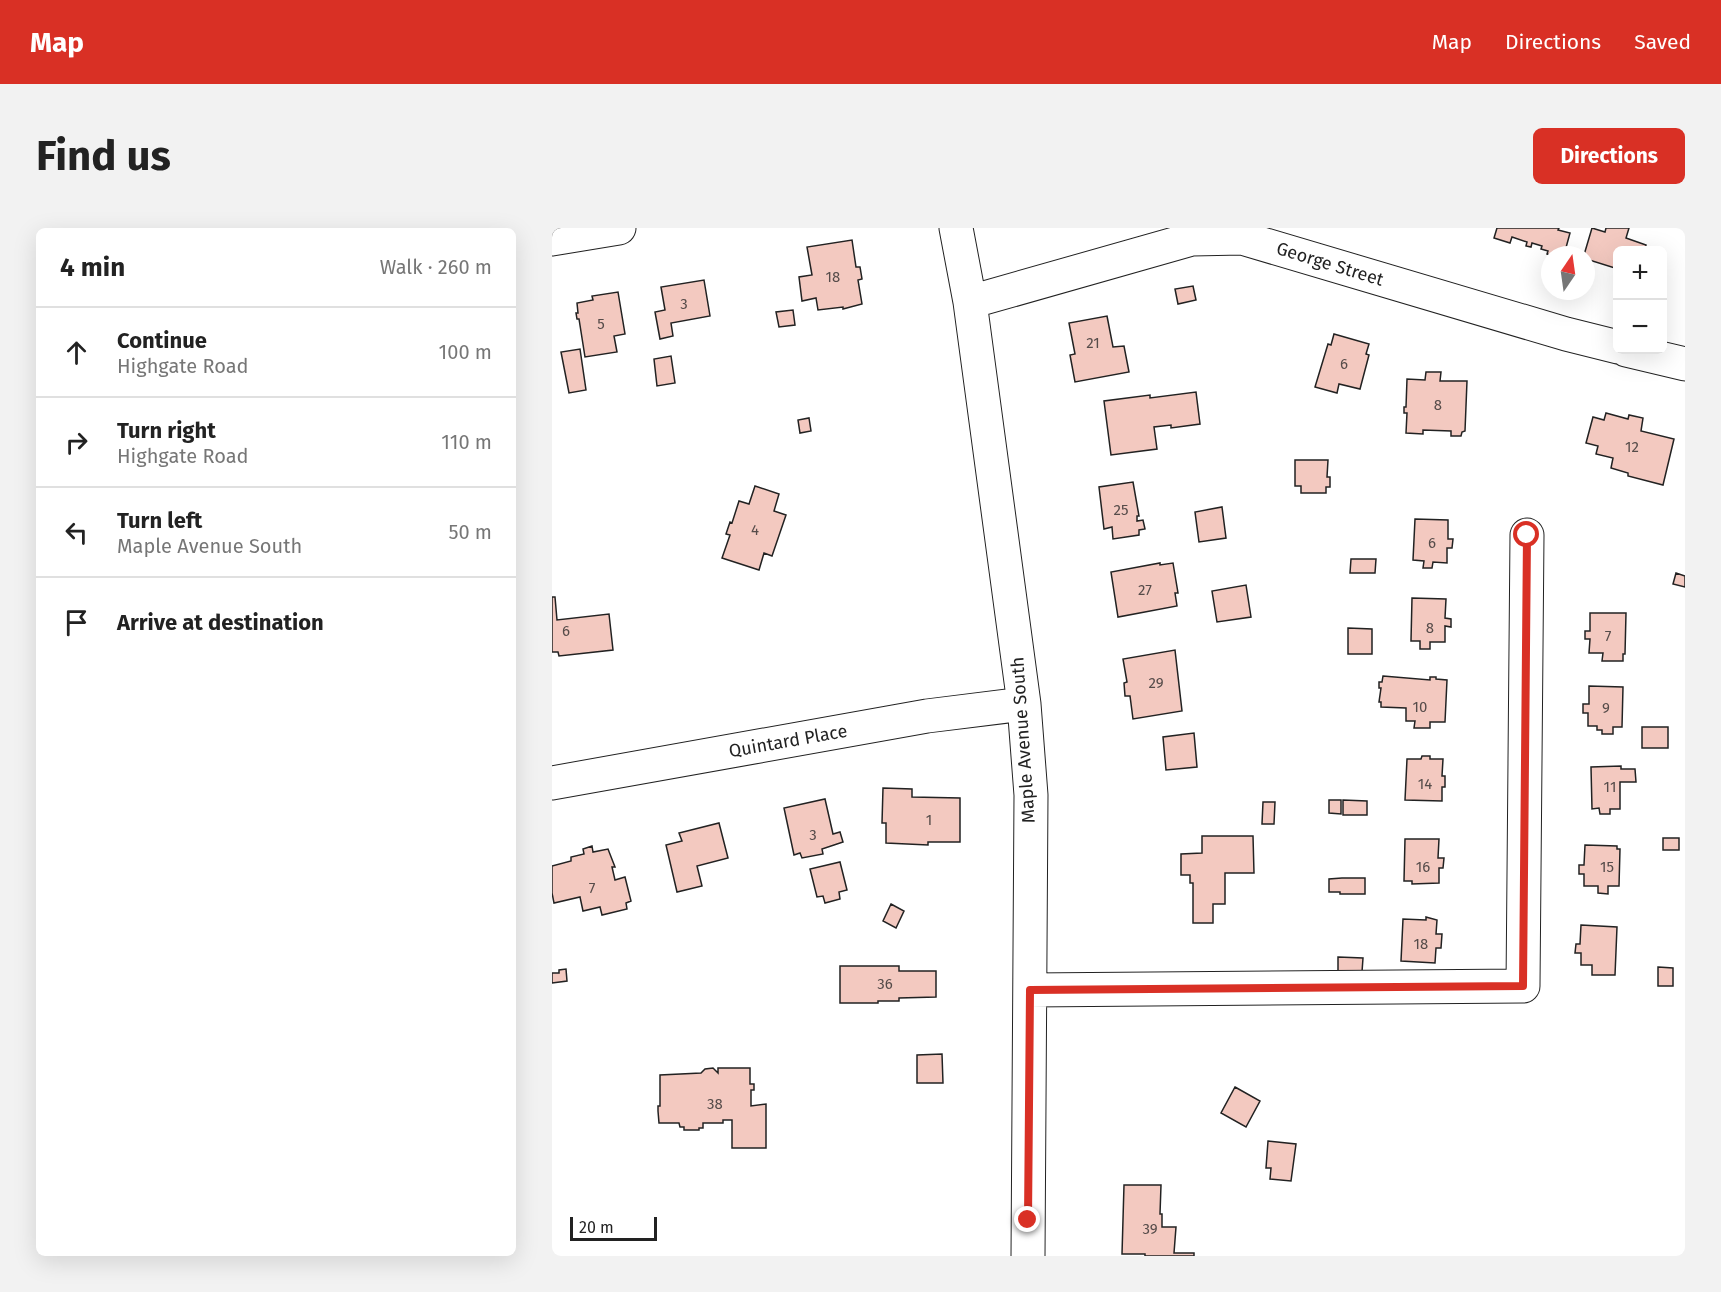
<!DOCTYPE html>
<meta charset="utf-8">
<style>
:root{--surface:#fff;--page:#f2f2f2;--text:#222;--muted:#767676;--line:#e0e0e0;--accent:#d93025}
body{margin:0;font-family:"Fira Sans",sans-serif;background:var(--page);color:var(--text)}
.controls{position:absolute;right:18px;top:18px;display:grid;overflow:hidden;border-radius:9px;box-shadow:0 6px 24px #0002}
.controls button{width:54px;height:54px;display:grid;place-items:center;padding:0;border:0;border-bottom:2px solid var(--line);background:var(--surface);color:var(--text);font:30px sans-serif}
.compass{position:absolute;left:989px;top:18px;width:54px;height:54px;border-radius:50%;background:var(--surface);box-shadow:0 6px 24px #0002;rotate:13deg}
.scale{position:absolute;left:18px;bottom:15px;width:87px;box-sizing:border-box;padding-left:6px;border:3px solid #222;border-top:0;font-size:16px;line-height:21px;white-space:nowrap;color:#222;-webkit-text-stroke:4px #fff;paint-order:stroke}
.stop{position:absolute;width:18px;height:18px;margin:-14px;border:4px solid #d93025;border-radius:50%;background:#fff}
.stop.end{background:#d93025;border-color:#fff;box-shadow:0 2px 6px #0008}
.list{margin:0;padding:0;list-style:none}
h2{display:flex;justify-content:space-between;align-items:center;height:78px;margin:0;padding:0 24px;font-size:26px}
h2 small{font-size:20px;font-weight:400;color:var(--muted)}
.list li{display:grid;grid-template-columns:39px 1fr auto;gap:18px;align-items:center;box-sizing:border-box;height:90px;padding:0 24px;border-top:2px solid var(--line)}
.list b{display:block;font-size:22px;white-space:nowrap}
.list p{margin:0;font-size:20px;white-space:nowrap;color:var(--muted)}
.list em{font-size:20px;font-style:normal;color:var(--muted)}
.icon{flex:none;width:33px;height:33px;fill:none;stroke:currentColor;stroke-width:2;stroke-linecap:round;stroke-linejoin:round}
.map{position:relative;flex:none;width:1133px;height:1028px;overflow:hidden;border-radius:9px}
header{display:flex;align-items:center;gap:36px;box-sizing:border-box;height:84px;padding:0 30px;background:var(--accent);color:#fff}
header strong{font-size:28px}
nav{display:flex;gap:33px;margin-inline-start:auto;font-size:21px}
.intro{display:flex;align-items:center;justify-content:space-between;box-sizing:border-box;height:144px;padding:0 36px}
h1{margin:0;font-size:42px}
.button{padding:15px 27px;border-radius:9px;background:var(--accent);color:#fff;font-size:21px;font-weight:700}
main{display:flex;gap:36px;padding:0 36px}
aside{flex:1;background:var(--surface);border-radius:9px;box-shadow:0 6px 24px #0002}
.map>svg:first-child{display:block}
.building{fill:#f3c9c0;stroke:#222;stroke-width:1.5}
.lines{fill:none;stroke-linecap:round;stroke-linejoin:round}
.minor-casing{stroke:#222;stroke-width:35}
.minor{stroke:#fff;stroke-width:33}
.route{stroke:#d93025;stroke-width:8}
.labels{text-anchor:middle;stroke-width:4.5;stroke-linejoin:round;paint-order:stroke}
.number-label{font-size:15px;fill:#564c4a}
.street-label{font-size:18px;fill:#222;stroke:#fff}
</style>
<header>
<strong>Map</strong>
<nav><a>Map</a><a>Directions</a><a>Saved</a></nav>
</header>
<div class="intro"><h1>Find us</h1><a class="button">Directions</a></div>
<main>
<aside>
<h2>4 min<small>Walk · 260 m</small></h2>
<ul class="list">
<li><svg class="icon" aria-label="ahead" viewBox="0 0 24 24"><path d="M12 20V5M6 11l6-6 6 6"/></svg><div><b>Continue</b><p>Highgate Road</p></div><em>100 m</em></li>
<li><svg class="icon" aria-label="right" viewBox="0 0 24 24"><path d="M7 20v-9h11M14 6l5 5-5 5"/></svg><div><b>Turn right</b><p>Highgate Road</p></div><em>110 m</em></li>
<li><svg class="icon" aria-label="left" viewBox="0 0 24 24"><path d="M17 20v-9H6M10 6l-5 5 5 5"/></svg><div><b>Turn left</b><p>Maple Avenue South</p></div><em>50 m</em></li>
<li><svg class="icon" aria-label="arrive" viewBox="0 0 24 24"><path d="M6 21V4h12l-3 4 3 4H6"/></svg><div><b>Arrive at destination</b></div></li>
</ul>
</aside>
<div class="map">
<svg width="1133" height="1028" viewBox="0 0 1133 1028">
<rect width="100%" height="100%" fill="#fff"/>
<path class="building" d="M 945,0 L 1007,0 L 1006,2 L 1018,5 L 1012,27 L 998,27 L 995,26 L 996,23 L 989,21 L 990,18 L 980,15 L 979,19 L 974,18 L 975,14 L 960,9 L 958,15 L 942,10 Z
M 1040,0 L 1053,4 L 1054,0 L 1077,0 L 1074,10 L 1094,17 L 1093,22 L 1066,22 L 1066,41 L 1034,31 L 1034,27 L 1032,27 Z
M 300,12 L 304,39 L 308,39 L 310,51 L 306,52 L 310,76 L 291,81 L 291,79 L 266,82 L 264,70 L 250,73 L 247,49 L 260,47 L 255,19 Z
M 152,52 L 158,88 L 119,95 L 121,108 L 108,111 L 103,84 L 113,82 L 109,59 Z
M 641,58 L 644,72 L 626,76 L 623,61 Z
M 66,64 L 73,106 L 62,108 L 65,124 L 33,129 L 27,91 L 25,91 L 24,85 L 26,85 L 25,75 L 41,72 L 40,68 Z
M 241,82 L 243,97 L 227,99 L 224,84 Z
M 555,88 L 561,119 L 572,118 L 577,144 L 523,154 L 518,127 L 523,126 L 517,95 Z
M 782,106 L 817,116 L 814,126 L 817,127 L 808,161 L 787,156 L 785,165 L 763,159 L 776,116 L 779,117 Z
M 28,121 L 34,162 L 17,165 L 9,124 Z
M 119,128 L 123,155 L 105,158 L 102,131 Z
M 874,144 L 889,144 L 888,153 L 915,153 L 913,203 L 910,204 L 909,208 L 899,208 L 899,203 L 871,202 L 871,206 L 854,205 L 855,185 L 852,185 L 852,179 L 854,179 L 855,151 L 873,152 Z
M 644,164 L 648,196 L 619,200 L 619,197 L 602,199 L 605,221 L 559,227 L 552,173 L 598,167 L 598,170 Z
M 1054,185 L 1076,191 L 1077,187 L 1091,190 L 1089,203 L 1122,211 L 1111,257 L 1076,248 L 1076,245 L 1059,240 L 1061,230 L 1044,226 L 1046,218 L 1034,215 L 1041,189 L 1052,192 Z
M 257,190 L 259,203 L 248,205 L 246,192 Z
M 743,232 L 776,232 L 775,249 L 778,249 L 778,259 L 774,259 L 774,265 L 749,265 L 749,258 L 743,258 Z
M 581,254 L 587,288 L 585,288 L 585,293 L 591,292 L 593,301 L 587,302 L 587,307 L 561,311 L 560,299 L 552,301 L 547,259 Z
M 203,258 L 227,266 L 222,283 L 234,287 L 220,328 L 212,325 L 207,342 L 170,330 L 178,307 L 174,306 L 178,294 L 180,295 L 187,273 L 197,276 Z
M 670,279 L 674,310 L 647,314 L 643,284 Z
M 863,291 L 896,292 L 896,311 L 901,311 L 900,320 L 895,320 L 895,335 L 881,334 L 880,340 L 871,340 L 872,333 L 861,332 Z
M 799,331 L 824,331 L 823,345 L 798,345 Z
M 608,335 L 608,337 L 621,335 L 626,365 L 623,365 L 625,378 L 566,389 L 559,344 Z
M 1124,345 L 1133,348 L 1133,359 L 1121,356 Z
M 694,357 L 699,389 L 665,394 L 660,363 Z
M 0,369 L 3,369 L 5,392 L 57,386 L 61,422 L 7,428 L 6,424 L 0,424 Z
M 860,370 L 894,371 L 893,390 L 899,391 L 899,399 L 893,398 L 893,414 L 878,414 L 878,421 L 868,421 L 868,413 L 859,413 Z
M 1038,385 L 1074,385 L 1073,426 L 1071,426 L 1071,433 L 1050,433 L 1051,425 L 1037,425 L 1038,411 L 1033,411 L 1033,403 L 1038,403 Z
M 796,400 L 820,401 L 820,426 L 796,426 Z
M 623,422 L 630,483 L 581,491 L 578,468 L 573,468 L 572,455 L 575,454 L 571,431 Z
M 831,448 L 878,452 L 878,449 L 884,449 L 884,451 L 895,452 L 893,494 L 878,494 L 878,500 L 862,500 L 863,493 L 854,493 L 854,480 L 829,479 L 829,474 L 827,474 L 829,460 L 827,460 L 827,454 L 830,454 Z
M 1037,458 L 1071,459 L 1070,499 L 1061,499 L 1061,506 L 1050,506 L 1050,502 L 1045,502 L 1045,498 L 1036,498 L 1036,485 L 1031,485 L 1031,476 L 1037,476 Z
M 1090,499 L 1116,499 L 1116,520 L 1090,520 Z
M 642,505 L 645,539 L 614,542 L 611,509 Z
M 870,528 L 878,528 L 878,531 L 891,531 L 890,548 L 893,548 L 893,559 L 890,559 L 890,573 L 853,572 L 855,531 L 869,531 Z
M 1069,538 L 1069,541 L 1083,541 L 1084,554 L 1068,554 L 1068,581 L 1058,581 L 1058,586 L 1048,586 L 1047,580 L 1040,581 L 1039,539 Z
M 331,560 L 360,561 L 360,569 L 408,570 L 408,614 L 376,614 L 376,617 L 334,615 L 334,595 L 330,595 Z
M 273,571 L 281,606 L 288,604 L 291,614 L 270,621 L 271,626 L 250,630 L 248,625 L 242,627 L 232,580 Z
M 777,572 L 789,572 L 789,586 L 777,585 Z
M 791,572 L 815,573 L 815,587 L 791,587 Z
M 711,574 L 723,574 L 722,596 L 710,596 Z
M 167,595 L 176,630 L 145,638 L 150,658 L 125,664 L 114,617 L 130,613 L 127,605 Z
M 650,608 L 701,608 L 702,645 L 673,645 L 673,676 L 661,676 L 661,695 L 641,695 L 641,655 L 638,655 L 638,647 L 629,647 L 629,626 L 650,625 Z
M 1111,610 L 1127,610 L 1127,622 L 1111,622 Z
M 853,611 L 887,611 L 886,630 L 892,630 L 891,640 L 887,640 L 887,655 L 860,656 L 860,653 L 852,653 Z
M 1033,617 L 1065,618 L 1065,621 L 1068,621 L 1067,658 L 1056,658 L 1056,666 L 1046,665 L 1046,658 L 1032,658 L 1032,646 L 1027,646 L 1027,637 L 1032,637 Z
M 40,618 L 41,624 L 56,621 L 63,639 L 60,639 L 63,652 L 73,649 L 79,673 L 74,675 L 75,681 L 50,687 L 48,679 L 31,683 L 28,669 L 2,675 L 0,665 L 0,638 L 19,633 L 19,629 L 32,626 L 31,621 Z
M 288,634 L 295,662 L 287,664 L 288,671 L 273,675 L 271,668 L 265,669 L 258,641 Z
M 790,650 L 813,650 L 813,666 L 788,666 L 788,664 L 777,664 L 777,651 Z
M 339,676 L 352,683 L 344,700 L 331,693 Z
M 874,689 L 885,692 L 884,706 L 890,706 L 889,720 L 884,720 L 883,735 L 849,733 L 851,691 L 874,692 Z
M 1029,697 L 1065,699 L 1063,747 L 1040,747 L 1040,737 L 1029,737 L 1029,725 L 1023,725 L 1024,716 L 1028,716 Z
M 786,729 L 811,730 L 810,744 L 786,744 Z
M 288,738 L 347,738 L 347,743 L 384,743 L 384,769 L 347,770 L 347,773 L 326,773 L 326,775 L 288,775 Z
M 1106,739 L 1121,740 L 1121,758 L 1106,758 Z
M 14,741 L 15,753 L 0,755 L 0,745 L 7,745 L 7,742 Z
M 390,826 L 391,855 L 365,855 L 365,827 Z
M 161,840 L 166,845 L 166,840 L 198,840 L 198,856 L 202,856 L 202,862 L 199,862 L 199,878 L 214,876 L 214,920 L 180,920 L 180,892 L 171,892 L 171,895 L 151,895 L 151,900 L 147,900 L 147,902 L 132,902 L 132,899 L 128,899 L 127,895 L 107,895 L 106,883 L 106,878 L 108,878 L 108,847 L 149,845 L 153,841 Z
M 683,859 L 708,873 L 694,899 L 669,885 Z
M 716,913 L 744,916 L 739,953 L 718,951 L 719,940 L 714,940 Z
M 572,957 L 609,957 L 608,986 L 610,986 L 610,999 L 624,999 L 622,1025 L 642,1025 L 642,1028 L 593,1028 L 593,1026 L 570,1026 Z"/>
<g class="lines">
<defs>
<path id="minor" d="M 404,0 L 418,74 L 472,476 L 479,567 L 476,1028
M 0,11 L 67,0
M 418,74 L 640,11 L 690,10 L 1014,106 L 1066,119
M 1074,122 L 1133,136
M 0,555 L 375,488 L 472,476
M 478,762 L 971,758 L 975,307"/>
</defs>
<use href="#minor" class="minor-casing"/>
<use href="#minor" class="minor"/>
</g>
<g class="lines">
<path class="route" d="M 476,992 L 478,762 L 971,758 L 975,307"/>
</g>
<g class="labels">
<g class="number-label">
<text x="281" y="54">18</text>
<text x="132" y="81">3</text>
<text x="49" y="101">5</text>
<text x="541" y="120">21</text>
<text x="792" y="141">6</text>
<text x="886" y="182">8</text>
<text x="1080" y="224">12</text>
<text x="569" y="287">25</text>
<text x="203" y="307">4</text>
<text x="880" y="320">6</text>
<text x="593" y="367">27</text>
<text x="878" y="405">8</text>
<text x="14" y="408">6</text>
<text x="1056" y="413">7</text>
<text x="604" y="460">29</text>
<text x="868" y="484">10</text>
<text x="1054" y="485">9</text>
<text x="873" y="561">14</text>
<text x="1058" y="564">11</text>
<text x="377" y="597">1</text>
<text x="261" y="612">3</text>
<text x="871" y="644">16</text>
<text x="1055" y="644">15</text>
<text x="40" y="665">7</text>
<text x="869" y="721">18</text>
<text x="333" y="761">36</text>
<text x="163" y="881">38</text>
<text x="598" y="1006">39</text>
</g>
<g class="street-label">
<text transform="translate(778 36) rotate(17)" y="6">George Street</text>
<text transform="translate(471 512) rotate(-94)" y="6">Maple Avenue South</text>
<text transform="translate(236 513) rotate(-10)" y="6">Quintard Place</text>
</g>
</g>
</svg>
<div class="controls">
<button>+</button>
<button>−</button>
</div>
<svg class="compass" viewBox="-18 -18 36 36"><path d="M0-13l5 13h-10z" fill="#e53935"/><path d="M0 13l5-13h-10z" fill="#767676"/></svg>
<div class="scale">20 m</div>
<div class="stop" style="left:975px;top:307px"></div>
<div class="stop end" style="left:476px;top:992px"></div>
</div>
</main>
